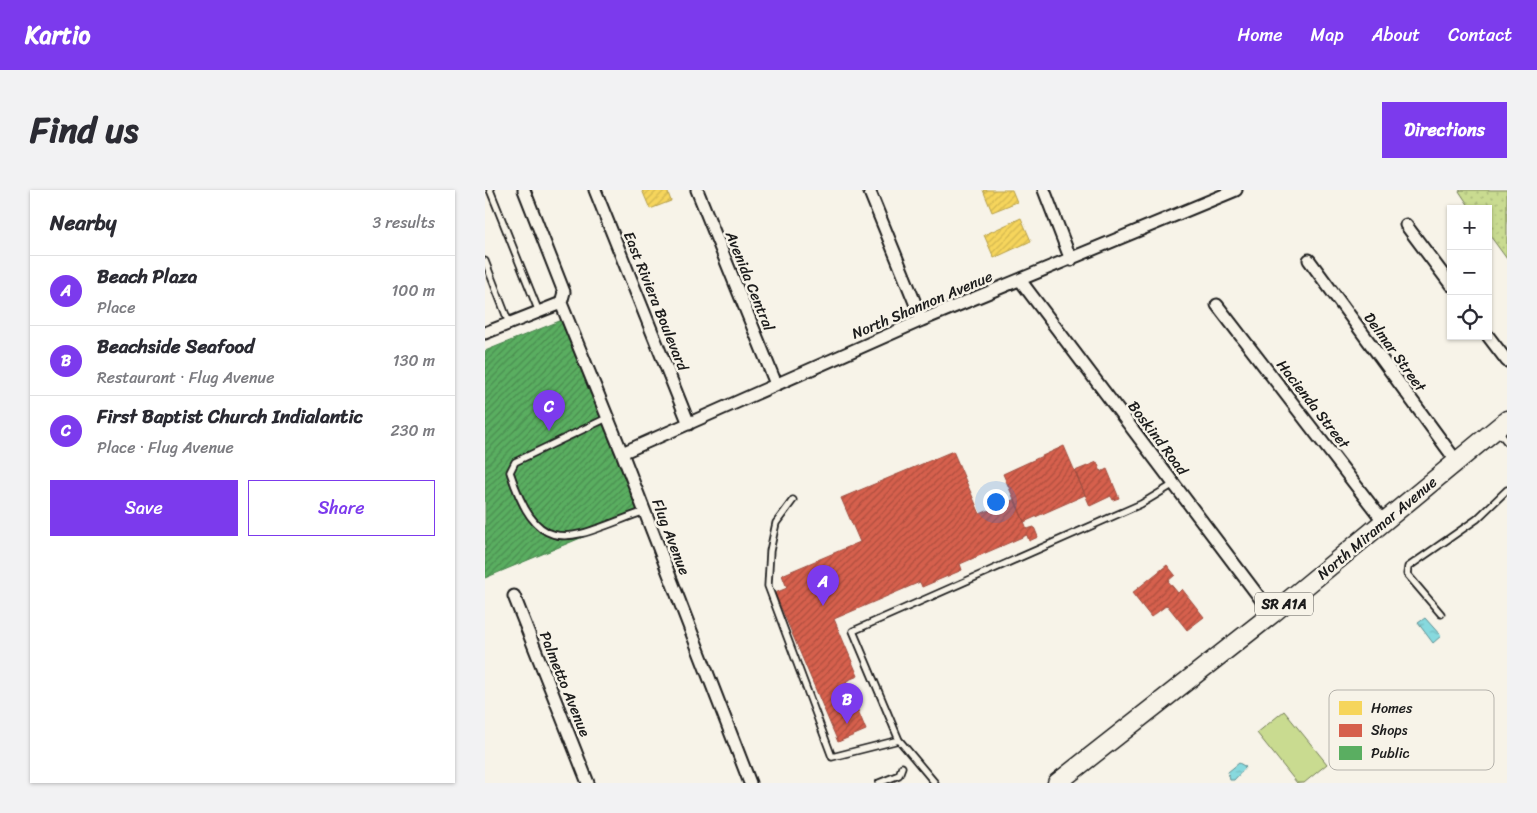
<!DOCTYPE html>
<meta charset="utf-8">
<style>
:root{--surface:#fff;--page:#f2f2f3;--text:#2b2b33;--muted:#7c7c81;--line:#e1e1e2;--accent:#7c3aed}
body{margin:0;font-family:Sriracha,sans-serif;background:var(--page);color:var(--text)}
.controls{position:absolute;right:15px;top:15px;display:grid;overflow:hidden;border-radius:0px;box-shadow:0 1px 4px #0004}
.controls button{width:45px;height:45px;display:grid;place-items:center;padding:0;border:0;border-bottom:1px solid var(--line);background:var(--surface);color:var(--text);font:25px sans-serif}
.you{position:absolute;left:510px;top:311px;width:18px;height:18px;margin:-12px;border:4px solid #fff;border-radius:50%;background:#1a73e8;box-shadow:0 0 0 8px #1a73e833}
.badge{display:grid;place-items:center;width:32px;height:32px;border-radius:50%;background:var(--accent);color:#fff;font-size:16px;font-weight:700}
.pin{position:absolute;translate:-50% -41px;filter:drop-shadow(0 1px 2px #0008)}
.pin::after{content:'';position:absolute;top:26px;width:18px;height:15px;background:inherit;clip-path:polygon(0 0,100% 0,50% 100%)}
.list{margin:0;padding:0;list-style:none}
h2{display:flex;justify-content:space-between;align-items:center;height:65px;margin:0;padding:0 20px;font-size:21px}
h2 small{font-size:16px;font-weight:400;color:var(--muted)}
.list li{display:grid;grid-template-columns:32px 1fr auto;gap:15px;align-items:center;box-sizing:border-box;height:70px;padding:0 20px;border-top:1px solid var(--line)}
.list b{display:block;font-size:19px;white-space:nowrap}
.list p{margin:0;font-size:16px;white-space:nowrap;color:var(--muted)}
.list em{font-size:16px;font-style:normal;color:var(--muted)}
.actions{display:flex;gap:10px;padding:15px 20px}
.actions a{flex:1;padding:11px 0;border:1px solid var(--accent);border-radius:0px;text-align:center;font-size:18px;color:var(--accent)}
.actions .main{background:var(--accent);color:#fff}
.icon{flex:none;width:28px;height:28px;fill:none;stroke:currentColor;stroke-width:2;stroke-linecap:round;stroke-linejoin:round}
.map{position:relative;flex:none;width:1022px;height:593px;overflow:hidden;border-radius:0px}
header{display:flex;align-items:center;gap:30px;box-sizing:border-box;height:70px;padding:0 25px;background:var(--accent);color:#fff}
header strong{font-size:24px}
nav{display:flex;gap:28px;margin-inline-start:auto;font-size:18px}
.intro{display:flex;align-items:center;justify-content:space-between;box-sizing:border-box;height:120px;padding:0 30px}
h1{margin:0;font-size:35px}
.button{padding:12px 22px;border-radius:0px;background:var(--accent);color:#fff;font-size:18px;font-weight:700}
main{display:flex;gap:30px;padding:0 30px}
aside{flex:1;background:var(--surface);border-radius:0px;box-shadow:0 1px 4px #0004}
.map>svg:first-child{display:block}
.grass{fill:url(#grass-dots);stroke:#727c56}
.park{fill:#c9db90;stroke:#727c56}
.water{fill:url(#water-ripples);stroke:#5c8d90}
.homes{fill:url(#homes-hatch);stroke:#b59e49}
.shops{fill:url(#shops-hatch);stroke:#9e4c3e}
.public{fill:url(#public-hatch);stroke:#47824c}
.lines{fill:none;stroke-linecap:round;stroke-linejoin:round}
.service-casing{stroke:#1c1c1c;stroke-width:9}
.minor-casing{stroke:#1c1c1c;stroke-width:15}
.primary-casing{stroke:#1c1c1c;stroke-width:21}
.service{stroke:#f7f3e8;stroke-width:5.5}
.minor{stroke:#f7f3e8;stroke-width:11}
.primary{stroke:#f7f3e8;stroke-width:18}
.labels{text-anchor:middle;stroke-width:5;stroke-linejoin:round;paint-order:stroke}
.shield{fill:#f7f3e8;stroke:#5e5c59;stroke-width:1}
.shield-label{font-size:14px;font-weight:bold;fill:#1c1c1c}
.street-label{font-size:15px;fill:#1c1c1c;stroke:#f7f3e8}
.key{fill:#f7f3e8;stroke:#b5b2ab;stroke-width:1}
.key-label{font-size:14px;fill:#1c1c1c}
</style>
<header>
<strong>Kartio</strong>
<nav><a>Home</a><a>Map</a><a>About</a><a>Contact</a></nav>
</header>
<div class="intro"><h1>Find us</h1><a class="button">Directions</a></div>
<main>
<aside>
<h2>Nearby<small>3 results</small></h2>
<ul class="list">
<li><span class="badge">A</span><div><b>Beach Plaza</b><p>Place</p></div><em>100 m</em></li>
<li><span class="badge">B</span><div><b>Beachside Seafood</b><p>Restaurant · Flug Avenue</p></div><em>130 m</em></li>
<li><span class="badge">C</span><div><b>First Baptist Church Indialantic</b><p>Place · Flug Avenue</p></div><em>230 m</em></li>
</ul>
<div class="actions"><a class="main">Save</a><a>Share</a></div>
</aside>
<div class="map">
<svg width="1022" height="593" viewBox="0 0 1022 593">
<defs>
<pattern id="grass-dots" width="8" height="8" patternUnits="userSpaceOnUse" patternTransform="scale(1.25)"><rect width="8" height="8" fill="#c9db90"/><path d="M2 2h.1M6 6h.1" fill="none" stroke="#acbb7c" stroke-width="1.8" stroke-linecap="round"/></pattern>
<pattern id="water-ripples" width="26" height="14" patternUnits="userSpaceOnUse" patternTransform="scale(1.25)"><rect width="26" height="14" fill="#87d9de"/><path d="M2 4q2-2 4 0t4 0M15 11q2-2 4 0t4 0" fill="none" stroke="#74babe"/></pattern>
<pattern id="homes-hatch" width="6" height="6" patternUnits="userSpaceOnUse" patternTransform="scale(1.25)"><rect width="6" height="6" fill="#f6d55c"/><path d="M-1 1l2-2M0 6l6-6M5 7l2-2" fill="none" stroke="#d2b64f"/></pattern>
<pattern id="shops-hatch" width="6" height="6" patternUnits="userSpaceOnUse" patternTransform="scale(1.25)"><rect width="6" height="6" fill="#d6604d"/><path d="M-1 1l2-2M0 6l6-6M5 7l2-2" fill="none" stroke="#ad4e3f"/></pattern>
<pattern id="public-hatch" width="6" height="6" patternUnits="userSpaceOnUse" patternTransform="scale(1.25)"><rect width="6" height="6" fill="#5aae61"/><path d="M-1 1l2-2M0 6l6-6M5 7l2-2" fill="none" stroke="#4a8d4f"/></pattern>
</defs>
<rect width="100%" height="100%" fill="#f7f3e8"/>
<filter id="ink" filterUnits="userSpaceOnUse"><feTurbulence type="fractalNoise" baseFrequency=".02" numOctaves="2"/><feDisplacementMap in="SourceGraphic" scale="10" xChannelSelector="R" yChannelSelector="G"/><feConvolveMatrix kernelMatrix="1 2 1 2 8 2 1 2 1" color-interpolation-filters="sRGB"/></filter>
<g filter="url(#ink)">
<path class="grass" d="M 976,0 L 1022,0 L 1022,69 L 1003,43 L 1003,19 L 986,19 L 974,1 Z"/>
<path class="park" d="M 799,521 L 842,574 L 819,593 L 812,593 L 772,543 Z"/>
<path class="water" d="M 940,428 L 956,446 L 948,453 L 933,433 Z
M 754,573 L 761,577 L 749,590 L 745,590 L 743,582 Z"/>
<path class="homes" d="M 157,0 L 182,0 L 186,11 L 165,19 Z
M 498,0 L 527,0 L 532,12 L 507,22 Z
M 536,28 L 546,51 L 509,68 L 499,45 Z"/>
<path class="shops" d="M 579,256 L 600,305 L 539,332 L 518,284 Z
M 468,261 L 495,324 L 530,309 L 542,339 L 549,337 L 553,347 L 544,351 L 542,345 L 475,374 L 477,380 L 437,397 L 435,392 L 349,429 L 373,486 L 361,491 L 381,540 L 353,552 L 290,403 L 302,398 L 297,385 L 375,352 L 356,308 Z
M 612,272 L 616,282 L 622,279 L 634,308 L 628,310 L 626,306 L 605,316 L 590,281 Z
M 682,375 L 690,385 L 683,391 L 693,403 L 697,399 L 719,427 L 702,440 L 682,415 L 666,427 L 647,403 Z"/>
<path class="public" d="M 82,128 L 160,321 L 0,388 L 0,161 Z"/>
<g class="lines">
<defs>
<path id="service" d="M 5,0 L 54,122
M 0,71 L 24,133
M 122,228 L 30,272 L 25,282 C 55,375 88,346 160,321
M 1013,241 L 1022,252
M 308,310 L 291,333 L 285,361 L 283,396 L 347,567 L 414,550
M 956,424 L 922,384 L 923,377 L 992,329 L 1022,300
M 394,593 L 414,585 L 417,577
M 450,593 L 414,550 L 368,441 L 656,314 L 689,294"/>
<path id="minor" d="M 39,0 L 79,102 L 76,113
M 110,0 L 204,234
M 212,0 L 291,194
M 384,0 L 437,130
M 559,0 L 586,70
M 921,35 L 966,95
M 824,70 L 972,272
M 535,90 L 787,424
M 76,113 L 137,263 L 265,593
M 732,115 L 899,332
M 0,143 L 76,113
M 1003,146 L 1022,171
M 137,263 L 437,130 L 751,0
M 29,406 L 103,593"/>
<path id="primary" d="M 572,593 L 787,424 L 1022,230"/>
</defs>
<use href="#service" class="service-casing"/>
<use href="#minor" class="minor-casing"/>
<use href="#primary" class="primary-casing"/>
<use href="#service" class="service"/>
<use href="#minor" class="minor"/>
<use href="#primary" class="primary"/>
</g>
</g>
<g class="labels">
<rect class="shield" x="770" y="402.5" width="58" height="23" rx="4"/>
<g class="shield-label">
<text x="799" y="419">SR A1A</text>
</g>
<g class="street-label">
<text transform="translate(265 91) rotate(68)" y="5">Avenida Central</text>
<text transform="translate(171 111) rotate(68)" y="5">East Riviera Boulevard</text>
<text transform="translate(437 115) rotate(-23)" y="5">North Shannon Avenue</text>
<text transform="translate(910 162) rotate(54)" y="5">Delmar Street</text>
<text transform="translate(828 214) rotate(52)" y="5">Hacienda Street</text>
<text transform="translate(673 248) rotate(53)" y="5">Boskind Road</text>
<text transform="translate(892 338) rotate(-40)" y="5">North Miramar Avenue</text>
<text transform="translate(186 347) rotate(69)" y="5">Flug Avenue</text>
<text transform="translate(80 494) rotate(68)" y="5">Palmetto Avenue</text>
</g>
</g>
<rect x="844" y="500" width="165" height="80" rx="8" class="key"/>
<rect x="854" y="511" width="23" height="14" fill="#f6d55c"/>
<rect x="854" y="534" width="23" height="13" fill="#d6604d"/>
<rect x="854" y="556" width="23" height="14" fill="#5aae61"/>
<g class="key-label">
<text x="886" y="523">Homes</text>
<text x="886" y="545">Shops</text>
<text x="886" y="568">Public</text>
</g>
</svg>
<div class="controls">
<button>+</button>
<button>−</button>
<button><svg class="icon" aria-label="locate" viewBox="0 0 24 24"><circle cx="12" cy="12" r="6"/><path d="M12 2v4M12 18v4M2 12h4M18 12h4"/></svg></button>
</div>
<div class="you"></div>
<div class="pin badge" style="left:338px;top:416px">A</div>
<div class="pin badge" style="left:362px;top:534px">B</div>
<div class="pin badge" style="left:64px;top:241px">C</div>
</div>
</main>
